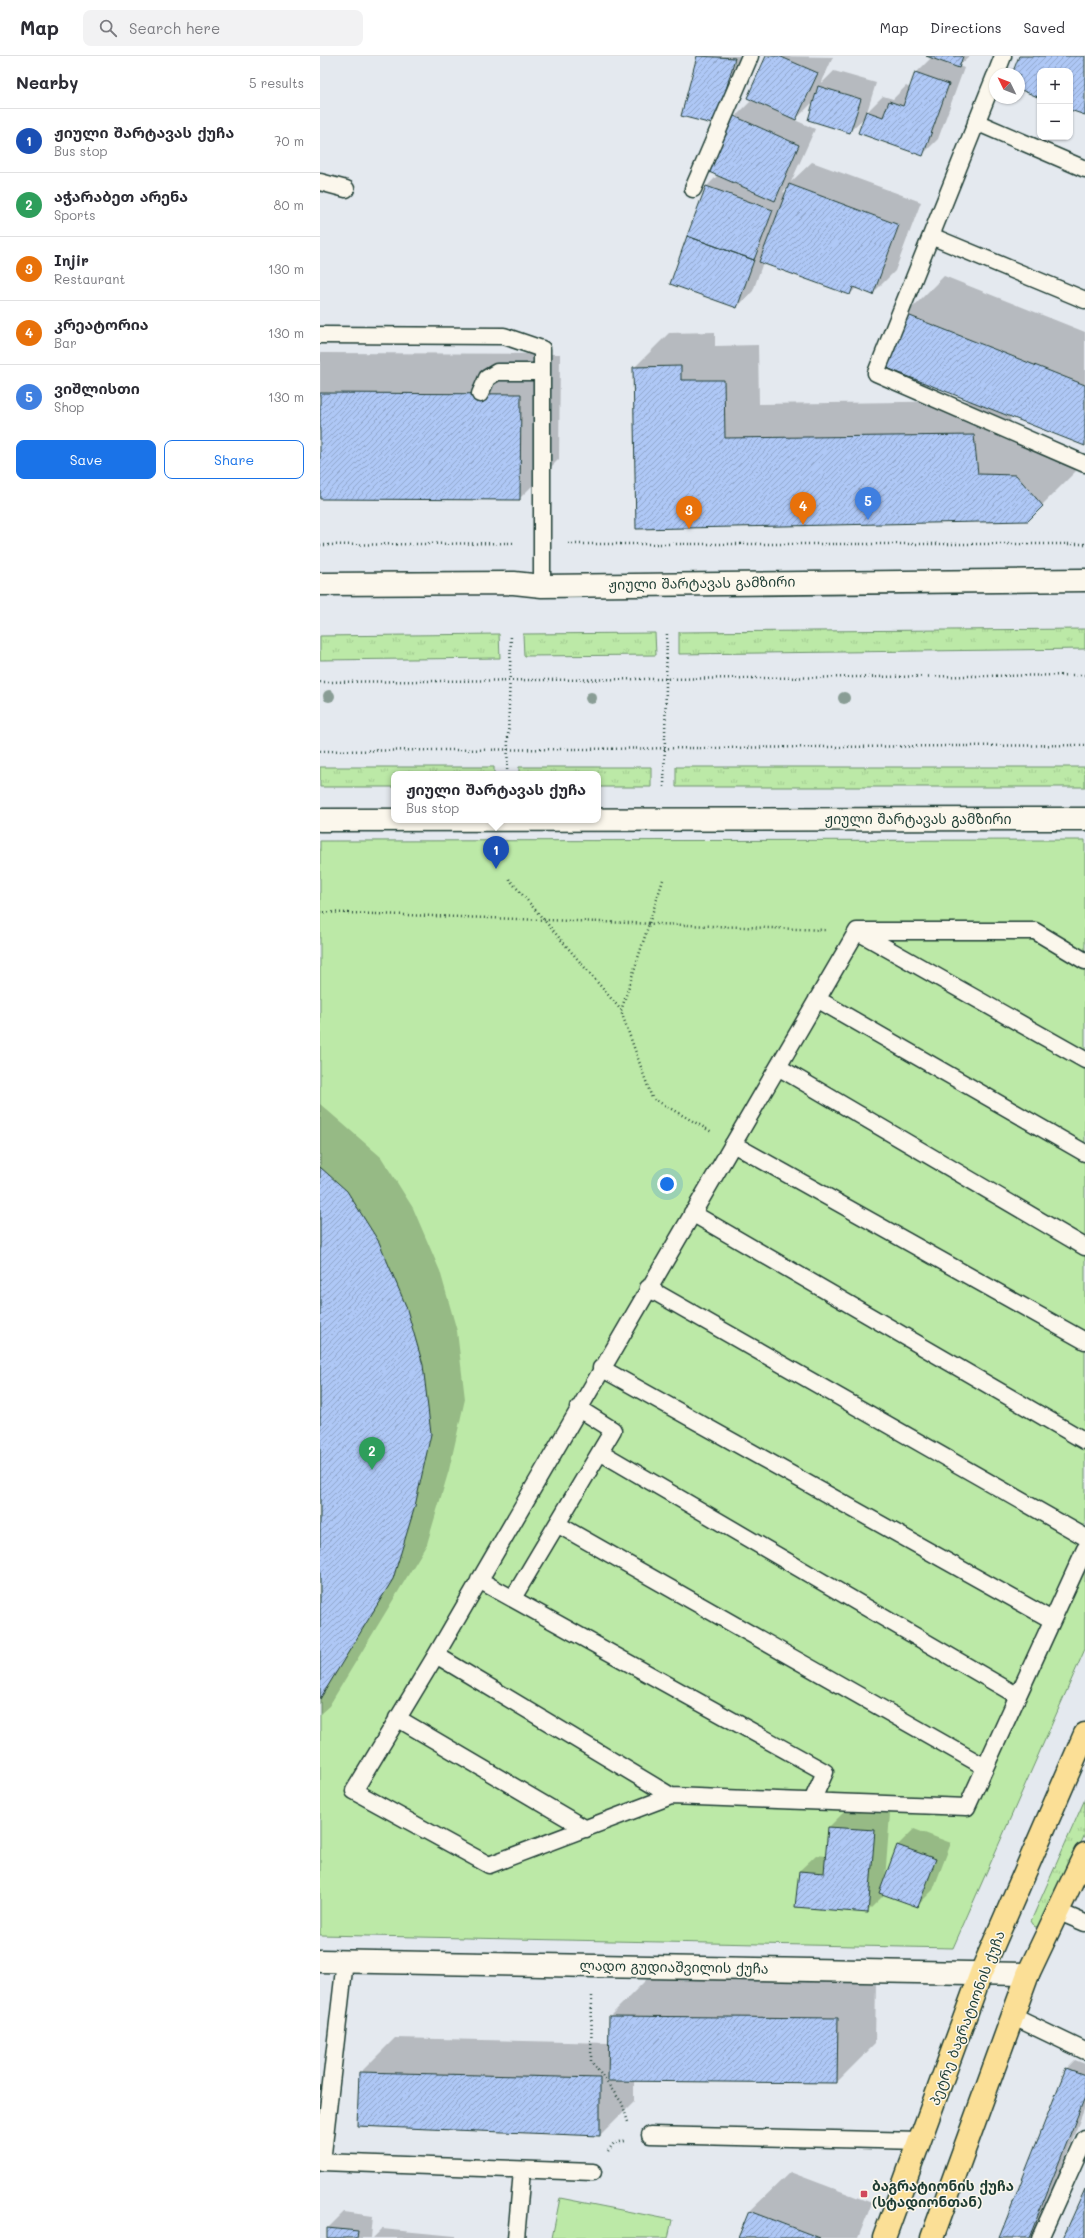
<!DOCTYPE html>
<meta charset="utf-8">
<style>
:root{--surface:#fff;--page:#f2f2f3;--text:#2b2b33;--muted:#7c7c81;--line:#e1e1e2;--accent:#1a73e8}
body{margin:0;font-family:Mali,"Noto Sans Georgian",sans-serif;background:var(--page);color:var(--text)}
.controls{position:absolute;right:12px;top:12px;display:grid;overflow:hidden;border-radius:8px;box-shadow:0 1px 3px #0004}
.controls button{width:36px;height:36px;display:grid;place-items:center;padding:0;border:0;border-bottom:1px solid var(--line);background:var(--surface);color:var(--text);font:20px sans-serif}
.compass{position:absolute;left:669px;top:12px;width:36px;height:36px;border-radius:50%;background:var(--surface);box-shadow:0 1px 3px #0004;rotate:313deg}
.you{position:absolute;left:347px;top:1128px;width:14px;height:14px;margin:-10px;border:3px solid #fff;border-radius:50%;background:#1a73e8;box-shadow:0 0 0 6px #1a73e833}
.badge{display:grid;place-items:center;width:26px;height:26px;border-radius:50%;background:var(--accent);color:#fff;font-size:13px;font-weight:700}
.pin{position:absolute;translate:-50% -33px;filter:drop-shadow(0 1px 2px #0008)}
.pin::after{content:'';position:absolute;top:21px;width:14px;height:12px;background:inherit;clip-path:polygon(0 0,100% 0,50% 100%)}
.popup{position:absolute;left:71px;top:715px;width:210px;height:52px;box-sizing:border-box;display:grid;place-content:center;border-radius:8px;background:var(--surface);filter:drop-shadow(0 1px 3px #0005);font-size:13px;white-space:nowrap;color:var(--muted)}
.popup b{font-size:15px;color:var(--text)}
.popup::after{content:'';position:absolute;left:50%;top:100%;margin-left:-8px;border:8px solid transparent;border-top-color:var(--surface)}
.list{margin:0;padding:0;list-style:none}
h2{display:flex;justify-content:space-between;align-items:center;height:52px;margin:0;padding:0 16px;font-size:17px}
h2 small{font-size:13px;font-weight:400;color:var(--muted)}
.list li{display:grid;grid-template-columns:26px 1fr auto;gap:12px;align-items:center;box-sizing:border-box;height:64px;padding:0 16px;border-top:1px solid var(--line)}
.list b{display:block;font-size:15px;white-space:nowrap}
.list p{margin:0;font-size:13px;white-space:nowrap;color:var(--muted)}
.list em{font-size:13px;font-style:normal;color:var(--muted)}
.actions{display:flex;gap:8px;padding:12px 16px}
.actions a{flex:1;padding:9px 0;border:1px solid var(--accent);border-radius:8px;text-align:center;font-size:14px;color:var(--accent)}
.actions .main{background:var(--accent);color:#fff}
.icon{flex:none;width:22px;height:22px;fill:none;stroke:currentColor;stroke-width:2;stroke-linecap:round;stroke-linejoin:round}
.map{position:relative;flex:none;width:765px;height:2182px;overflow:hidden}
header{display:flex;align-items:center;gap:24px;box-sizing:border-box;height:56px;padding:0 20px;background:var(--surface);border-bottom:1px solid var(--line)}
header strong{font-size:19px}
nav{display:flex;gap:22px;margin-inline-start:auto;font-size:14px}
.search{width:280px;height:36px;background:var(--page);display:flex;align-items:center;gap:10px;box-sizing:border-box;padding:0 14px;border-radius:8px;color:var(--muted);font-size:15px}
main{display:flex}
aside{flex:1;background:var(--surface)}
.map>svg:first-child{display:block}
.grass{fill:url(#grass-tufts);stroke:#6e936e}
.pitch{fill:#bce9a7;stroke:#6e936e}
.shadow{fill:#0003;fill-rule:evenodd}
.building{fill:url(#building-hatch);stroke:#1f3d34}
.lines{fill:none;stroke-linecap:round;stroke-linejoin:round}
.lane-casing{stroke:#1f3d34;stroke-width:19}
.street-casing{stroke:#1f3d34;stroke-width:25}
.secondary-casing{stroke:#1f3d34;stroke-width:25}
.primary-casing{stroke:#1f3d34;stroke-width:25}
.path{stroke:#1f3d34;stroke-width:2.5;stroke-dasharray:1 3;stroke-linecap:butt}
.lane{stroke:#fbf7ec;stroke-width:16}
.street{stroke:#fbf7ec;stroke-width:22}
.secondary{stroke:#fbf7ec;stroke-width:22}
.primary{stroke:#fbdf96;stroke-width:22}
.tree{fill:#899d95}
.poi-dot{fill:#d1495b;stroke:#fbf7ec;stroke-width:1.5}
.labels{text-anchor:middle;stroke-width:3;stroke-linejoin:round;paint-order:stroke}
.street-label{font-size:14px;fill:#1f3d34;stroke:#fbf7ec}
.poi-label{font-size:14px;font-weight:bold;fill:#1f3d34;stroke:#fbf7ec;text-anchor:start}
</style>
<header>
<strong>Map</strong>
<div class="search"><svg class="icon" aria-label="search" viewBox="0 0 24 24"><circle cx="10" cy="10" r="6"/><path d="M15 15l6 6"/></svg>Search here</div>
<nav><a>Map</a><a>Directions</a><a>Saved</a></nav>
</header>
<main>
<aside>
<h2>Nearby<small>5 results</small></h2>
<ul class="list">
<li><span class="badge" style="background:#1a4fb4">1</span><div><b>ჟიული შარტავას ქუჩა</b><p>Bus stop</p></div><em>70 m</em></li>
<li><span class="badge" style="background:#2e9e5b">2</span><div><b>აჭარაბეთ არენა</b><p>Sports</p></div><em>80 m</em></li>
<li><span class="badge" style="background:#e8710a">3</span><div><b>Injir</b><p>Restaurant</p></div><em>130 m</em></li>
<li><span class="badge" style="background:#e8710a">4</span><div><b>კრეატორია</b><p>Bar</p></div><em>130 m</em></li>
<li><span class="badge" style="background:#3f7fe0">5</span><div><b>ვიშლისთი</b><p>Shop</p></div><em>130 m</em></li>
</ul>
<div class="actions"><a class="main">Save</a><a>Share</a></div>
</aside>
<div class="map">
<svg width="765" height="2182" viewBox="0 0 765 2182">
<defs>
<pattern id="grass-tufts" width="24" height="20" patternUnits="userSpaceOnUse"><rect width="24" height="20" fill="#bce9a7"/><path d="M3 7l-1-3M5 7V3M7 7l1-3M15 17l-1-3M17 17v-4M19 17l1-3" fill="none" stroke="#a1c990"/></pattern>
<pattern id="building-hatch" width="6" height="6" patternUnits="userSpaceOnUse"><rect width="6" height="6" fill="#afc8f6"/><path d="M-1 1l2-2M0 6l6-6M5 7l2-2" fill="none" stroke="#8ea4c8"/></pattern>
</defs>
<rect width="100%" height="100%" fill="#e4e9ef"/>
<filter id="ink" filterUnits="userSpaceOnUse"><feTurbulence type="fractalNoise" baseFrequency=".025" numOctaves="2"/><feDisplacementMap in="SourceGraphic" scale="8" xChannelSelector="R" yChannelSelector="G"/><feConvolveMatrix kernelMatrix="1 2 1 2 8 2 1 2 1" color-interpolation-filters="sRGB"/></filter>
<g filter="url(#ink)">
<path class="grass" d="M 765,573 L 765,593 L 359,598 L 359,576 Z
M 335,577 L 336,599 L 204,600 L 203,578 Z
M 179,578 L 180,602 L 0,604 L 0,580 Z
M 0,711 L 174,711 L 174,718 L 74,718 L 74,731 L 0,731 Z
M 199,711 L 331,711 L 331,731 L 278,731 L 278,718 L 199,718 Z
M 356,711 L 765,711 L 765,731 L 356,731 Z
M 765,1743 L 765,1778 L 724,1869 L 715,1871 L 711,1865 Z"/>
<path class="pitch" d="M 765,784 L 765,1593 L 633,1892 L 0,1879 L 0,785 Z
M 240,2142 L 352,2164 L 348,2182 L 232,2182 Z"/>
<path class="shadow" d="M 378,0 L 427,0 L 412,52 L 362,59 Z
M 447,0 L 513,1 L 501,28 L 514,15 L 556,27 L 547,56 L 563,40 L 573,43 L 586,30 L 590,32 L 596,17 L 612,1 L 609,0 L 650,0 L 639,10 L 644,12 L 618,83 L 602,99 L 546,60 L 530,75 L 494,45 L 475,64 L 495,73 L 471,126 L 492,106 L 601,146 L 575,215 L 552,238 L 536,232 L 530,238 L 443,206 L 433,235 L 417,251 L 351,227 L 387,130 L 398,119 L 415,61 L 433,43 ZM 469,129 L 466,137 L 463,136 Z
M 624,220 L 765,276 L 765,389 L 690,359 L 692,384 L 730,385 L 756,415 L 707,464 L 317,472 L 314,312 L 349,277 L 395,276 L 395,290 L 438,289 L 439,348 L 654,345 L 586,258 Z
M 0,297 L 240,298 L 239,403 L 199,443 L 0,442 Z
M 0,1048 L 61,1101 L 93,1152 L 120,1215 L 137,1275 L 145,1343 L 129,1414 L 107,1488 L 9,1650 L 0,1658 Z
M 525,1755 L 570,1758 L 565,1824 L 578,1789 L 594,1773 L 631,1787 L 613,1834 L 597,1850 L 563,1837 L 563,1840 L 547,1856 L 479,1815 L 496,1799 L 507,1800 L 509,1771 Z
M 328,1922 L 556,1924 L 555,1988 L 517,2026 L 314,2024 L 314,2045 L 280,2079 L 40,2017 L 75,1982 L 289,1987 L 290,1960 Z
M 755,2004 L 765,2008 L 765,2051 L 714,2182 L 680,2182 L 747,2012 Z
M 470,2116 L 552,2147 L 538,2182 L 419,2182 L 430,2155 Z
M 24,2156 L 53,2160 L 51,2182 L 8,2182 L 8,2172 Z
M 62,2173 L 135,2180 L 135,2182 L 53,2182 Z"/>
<path class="building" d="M 377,0 L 415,2 L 396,69 L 361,60 Z
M 446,0 L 459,0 L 498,17 L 476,64 L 427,42 Z
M 606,0 L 643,0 L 639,12 Z
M 699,0 L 765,0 L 765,59 L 750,54 L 750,15 L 720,15 L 720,42 L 699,33 L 699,18 L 692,18 Z
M 595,16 L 629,28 L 603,100 L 538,77 L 546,55 L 563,61 L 569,45 L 583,50 Z
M 498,30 L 541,43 L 530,77 L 488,64 Z
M 414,60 L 479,89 L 455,145 L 389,116 Z
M 469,128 L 579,169 L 553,239 L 533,231 L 530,239 L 439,206 Z
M 386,130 L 453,154 L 434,204 L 367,180 Z
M 367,180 L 434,204 L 417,252 L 350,228 Z
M 585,258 L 765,329 L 765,390 L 564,311 Z
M 361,310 L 361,324 L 404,324 L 405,382 L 654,379 L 658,418 L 696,419 L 723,450 L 708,465 L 316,473 L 313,311 Z
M 0,337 L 201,338 L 200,444 L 0,443 Z
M 0,1111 L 27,1135 L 59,1186 L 86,1250 L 103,1309 L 111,1378 L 95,1450 L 73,1523 L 0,1643 Z
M 508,1771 L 555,1774 L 548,1857 L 475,1851 L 479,1815 L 504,1817 Z
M 577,1789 L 616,1803 L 598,1851 L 559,1837 Z
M 289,1960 L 518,1962 L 517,2027 L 288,2025 Z
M 746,2012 L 765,2019 L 765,2041 L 709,2182 L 679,2182 Z
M 39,2016 L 280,2022 L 280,2080 L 37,2070 Z
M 765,2133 L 765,2182 L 743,2182 Z
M 429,2155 L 500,2182 L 418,2182 Z
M 7,2172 L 38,2175 L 37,2182 L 7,2182 Z"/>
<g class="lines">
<defs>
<path id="lane" d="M 676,18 L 683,0
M 675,20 L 556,317 L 765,408
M 656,66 L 765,113
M 0,126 L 26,133
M 373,133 L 430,0
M 611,180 L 765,244
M 0,279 L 184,280 L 222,293 L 222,530
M 160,338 L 167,322 L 177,316 L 221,316
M 538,876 L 765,1004
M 765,905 L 715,875 L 537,875 L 116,1599 L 34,1735 L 169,1809 L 351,1740 L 647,1751 L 765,1493
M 497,943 L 765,1097
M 458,1011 L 765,1191
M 413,1088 L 765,1285
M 372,1157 L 765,1385
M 328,1232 L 765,1481
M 281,1312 L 732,1564
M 280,1396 L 698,1640
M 237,1468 L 665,1711
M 159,1524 L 505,1716 L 492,1745
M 193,1542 L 293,1374 L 258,1352
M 116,1599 L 351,1740
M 77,1662 L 266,1773
M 737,1855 L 765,1867
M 25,1905 L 2,2106 L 273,2116
M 692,1960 L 765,1995
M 330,2079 L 601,2085
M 196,2182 L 202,2115
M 720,2182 L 765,2082"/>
<path id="street" d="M 0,1905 L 708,1918"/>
<path id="secondary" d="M 0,528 L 194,527 L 222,530 L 765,524
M 0,764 L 765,763"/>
<path id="primary" d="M 564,2182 L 661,1917 L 765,1678
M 612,2182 L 708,1918 L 765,1798"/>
</defs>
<use href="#lane" class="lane-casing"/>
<use href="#street" class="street-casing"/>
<use href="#secondary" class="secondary-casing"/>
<use href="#primary" class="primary-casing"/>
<path class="path" d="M 248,488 L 765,488
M 0,489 L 195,487
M 0,626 L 765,619
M 0,695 L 765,689
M 187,718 L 191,578
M 344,731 L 347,576
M 189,823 L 301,954
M 343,824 L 301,955 L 332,1042 L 392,1076
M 0,856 L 507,874
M 272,1940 L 271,2005 L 302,2047 L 308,2066
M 288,2095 L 294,2087 L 305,2085"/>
<use href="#lane" class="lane"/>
<use href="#street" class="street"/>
<use href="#secondary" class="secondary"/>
<use href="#primary" class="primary"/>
</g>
<g class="tree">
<circle cx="9" cy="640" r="6"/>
<circle cx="271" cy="642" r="6"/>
<circle cx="524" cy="642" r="6"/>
</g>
</g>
<rect class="poi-dot" x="540" y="2134" width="8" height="8" rx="2"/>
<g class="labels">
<g class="street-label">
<text transform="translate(382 527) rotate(-1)" y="5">ჟიული შარტავას გამზირი</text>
<text x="598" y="768">ჟიული შარტავას გამზირი</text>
<text transform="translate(354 1911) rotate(1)" y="5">ლადო გუდიაშვილის ქუჩა</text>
<text transform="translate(647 1962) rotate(-69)" y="5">პეტრე ბაგრატიონის ქუჩა</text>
</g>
<g class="poi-label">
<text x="552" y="2135">ბაგრატიონის ქუჩა<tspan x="552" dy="16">(სტადიონთან)</tspan></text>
</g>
</g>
</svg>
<div class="controls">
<button>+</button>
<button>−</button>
</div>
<svg class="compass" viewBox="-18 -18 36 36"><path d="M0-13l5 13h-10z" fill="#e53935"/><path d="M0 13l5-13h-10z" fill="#7c7c81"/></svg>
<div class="you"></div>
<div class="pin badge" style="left:176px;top:813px;background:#1a4fb4">1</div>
<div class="popup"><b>ჟიული შარტავას ქუჩა</b>Bus stop</div>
<div class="pin badge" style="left:52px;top:1414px;background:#2e9e5b">2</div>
<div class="pin badge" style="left:369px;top:473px;background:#e8710a">3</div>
<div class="pin badge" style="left:483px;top:469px;background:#e8710a">4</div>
<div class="pin badge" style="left:548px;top:464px;background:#3f7fe0">5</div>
</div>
</main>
